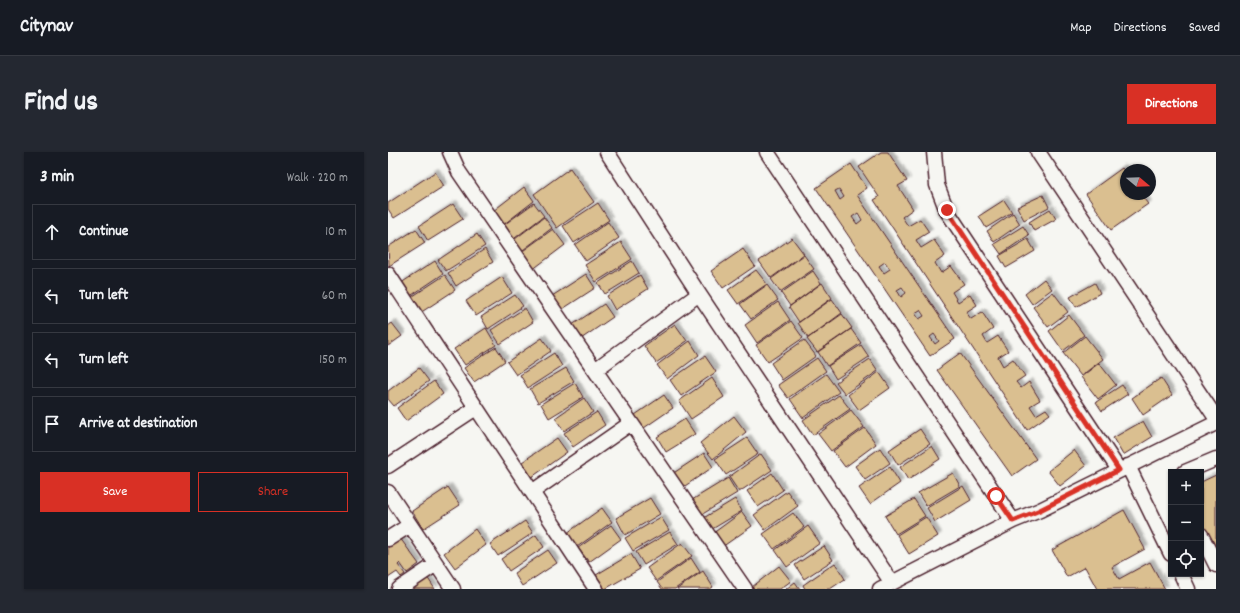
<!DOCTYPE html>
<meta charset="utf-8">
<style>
:root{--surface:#171b24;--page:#242831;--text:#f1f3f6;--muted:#9ea1a6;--line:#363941;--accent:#d93025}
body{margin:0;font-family:Dekko,sans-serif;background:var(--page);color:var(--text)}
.controls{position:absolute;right:12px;bottom:12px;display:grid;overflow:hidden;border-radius:0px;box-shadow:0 1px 3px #0004}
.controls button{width:36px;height:36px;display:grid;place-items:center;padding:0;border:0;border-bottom:1px solid var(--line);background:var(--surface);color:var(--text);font:20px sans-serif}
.compass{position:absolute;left:732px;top:12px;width:36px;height:36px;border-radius:50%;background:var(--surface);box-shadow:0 1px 3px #0004;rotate:109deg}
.stop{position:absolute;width:12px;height:12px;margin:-9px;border:3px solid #d93025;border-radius:50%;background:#fff}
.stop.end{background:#d93025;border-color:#fff;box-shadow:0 1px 4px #0008}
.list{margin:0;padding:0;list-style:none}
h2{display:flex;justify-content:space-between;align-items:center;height:52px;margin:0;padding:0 16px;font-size:17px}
h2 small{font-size:13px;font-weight:400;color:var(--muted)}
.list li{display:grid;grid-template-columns:26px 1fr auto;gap:12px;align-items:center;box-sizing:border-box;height:56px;margin:0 8px 8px;padding:0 8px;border:1px solid var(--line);border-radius:0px}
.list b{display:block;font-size:15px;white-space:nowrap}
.list em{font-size:13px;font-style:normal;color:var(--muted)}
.actions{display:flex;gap:8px;padding:12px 16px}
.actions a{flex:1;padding:9px 0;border:1px solid var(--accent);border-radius:0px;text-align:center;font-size:14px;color:var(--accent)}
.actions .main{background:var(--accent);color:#fff}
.icon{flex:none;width:22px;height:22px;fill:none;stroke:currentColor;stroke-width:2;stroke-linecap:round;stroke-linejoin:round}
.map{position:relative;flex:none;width:828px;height:437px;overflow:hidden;border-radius:0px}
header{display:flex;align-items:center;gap:24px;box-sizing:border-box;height:56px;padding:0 20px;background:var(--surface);border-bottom:1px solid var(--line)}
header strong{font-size:19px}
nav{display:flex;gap:22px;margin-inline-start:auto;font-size:14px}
.intro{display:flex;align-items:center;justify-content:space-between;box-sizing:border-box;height:96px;padding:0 24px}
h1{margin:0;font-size:28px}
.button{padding:10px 18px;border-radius:0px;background:var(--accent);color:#fff;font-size:14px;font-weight:700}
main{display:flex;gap:24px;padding:0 24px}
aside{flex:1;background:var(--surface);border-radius:0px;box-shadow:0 1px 3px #0004}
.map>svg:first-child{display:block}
.building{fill:#dabf90;stroke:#4a1f2b;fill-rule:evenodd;filter:url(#shadow)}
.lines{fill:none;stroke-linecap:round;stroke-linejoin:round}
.minor-casing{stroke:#4a1f2b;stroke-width:17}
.minor{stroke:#f6f6f2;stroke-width:14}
.route{stroke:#d93025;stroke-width:5}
</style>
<header>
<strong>Citynav</strong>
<nav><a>Map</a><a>Directions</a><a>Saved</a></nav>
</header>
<div class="intro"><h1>Find us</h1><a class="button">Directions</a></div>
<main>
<aside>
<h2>3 min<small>Walk · 220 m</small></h2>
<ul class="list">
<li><svg class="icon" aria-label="ahead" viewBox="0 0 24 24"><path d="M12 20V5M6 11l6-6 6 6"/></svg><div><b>Continue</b></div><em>10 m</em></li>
<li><svg class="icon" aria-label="left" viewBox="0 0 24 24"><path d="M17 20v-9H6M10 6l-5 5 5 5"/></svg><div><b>Turn left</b></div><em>60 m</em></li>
<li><svg class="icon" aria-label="left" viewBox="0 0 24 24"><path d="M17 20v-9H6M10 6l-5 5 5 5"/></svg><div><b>Turn left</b></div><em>150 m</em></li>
<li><svg class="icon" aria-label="arrive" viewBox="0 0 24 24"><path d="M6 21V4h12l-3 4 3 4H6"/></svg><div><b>Arrive at destination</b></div></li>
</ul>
<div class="actions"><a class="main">Save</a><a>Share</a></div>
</aside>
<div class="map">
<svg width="828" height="437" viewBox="0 0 828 437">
<defs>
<filter id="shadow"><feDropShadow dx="3.5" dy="-3.5" stdDeviation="1" flood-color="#0004"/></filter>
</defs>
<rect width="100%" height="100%" fill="#f6f6f2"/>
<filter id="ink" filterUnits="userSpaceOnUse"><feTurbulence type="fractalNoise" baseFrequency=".025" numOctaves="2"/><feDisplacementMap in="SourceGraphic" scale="8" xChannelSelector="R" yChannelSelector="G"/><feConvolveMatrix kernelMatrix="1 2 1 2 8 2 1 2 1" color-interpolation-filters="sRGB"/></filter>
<g filter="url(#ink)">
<path class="building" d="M 493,0 L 500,0 L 519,29 L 510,34 L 525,57 L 514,65 L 520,74 L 532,67 L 541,80 L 528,88 L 533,96 L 546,88 L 557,104 L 547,111 L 553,121 L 563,114 L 576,132 L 564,140 L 570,150 L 582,142 L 589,153 L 578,160 L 583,167 L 594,160 L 605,177 L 595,184 L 599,191 L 610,184 L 620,199 L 610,205 L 615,214 L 625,207 L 637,224 L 628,230 L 633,236 L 641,230 L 652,248 L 642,254 L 648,263 L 658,257 L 662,262 L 639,278 L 486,48 L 491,45 L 471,15 Z
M 463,12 L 479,36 L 469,43 L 567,187 L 542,204 L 428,36 ZM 451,37 L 456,45 L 452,48 L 447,39 ZM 470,61 L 474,68 L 469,72 L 464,65 ZM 497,110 L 502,117 L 496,121 L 491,114 ZM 514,135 L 518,141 L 513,145 L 509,138 ZM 532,158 L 536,164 L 531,167 L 527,161 ZM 546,182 L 551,189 L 547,192 L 542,185 Z
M 182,16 L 206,50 L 169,76 L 146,42 Z
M 734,16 L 738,21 L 738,42 L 752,42 L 760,52 L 723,78 L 698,42 Z
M 47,20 L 56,34 L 6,66 L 0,57 L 0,51 Z
M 136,35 L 146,49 L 115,73 L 105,59 Z
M 655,43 L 661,55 L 636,68 L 629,55 Z
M 616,48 L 624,60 L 598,76 L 591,64 Z
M 146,51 L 156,64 L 123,89 L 113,75 Z
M 210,51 L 221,68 L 186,91 L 175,74 Z
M 65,52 L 75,67 L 40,89 L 31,74 Z
M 662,57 L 668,67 L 646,79 L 641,70 Z
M 625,61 L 632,72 L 606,90 L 599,79 Z
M 156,65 L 164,76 L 131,101 L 123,90 Z
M 220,70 L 231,86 L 198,109 L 187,93 Z
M 635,74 L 641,83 L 613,102 L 606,92 Z
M 28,77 L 37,91 L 1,114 L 0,95 Z
M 165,77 L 177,93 L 144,118 L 132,101 Z
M 89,82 L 97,94 L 58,119 L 50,108 Z
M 404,86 L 416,102 L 383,126 L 371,109 Z
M 640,87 L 647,99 L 618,116 L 611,104 Z
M 233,90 L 244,107 L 208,130 L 197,113 Z
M 97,97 L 105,110 L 68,134 L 60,121 Z
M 355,97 L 367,114 L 335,136 L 323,119 Z
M 416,103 L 426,117 L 392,140 L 383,127 Z
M 47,109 L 55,122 L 21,145 L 13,131 Z
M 244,109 L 251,121 L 217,142 L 210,131 Z
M 368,118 L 379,132 L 350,152 L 340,138 Z
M 425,119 L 433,131 L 402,154 L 393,141 Z
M 198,122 L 207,136 L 170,160 L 161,146 Z
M 57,123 L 67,138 L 29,163 L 19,148 Z
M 252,123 L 260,137 L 227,158 L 219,144 Z
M 114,125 L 124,141 L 88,164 L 78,149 Z
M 656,127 L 664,137 L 644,152 L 637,142 Z
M 434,131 L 444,146 L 411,170 L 401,155 Z
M 707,131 L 712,141 L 688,155 L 682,145 Z
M 379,133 L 390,148 L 363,167 L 352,152 Z
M 665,140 L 680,160 L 660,175 L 645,155 Z
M 127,143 L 135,154 L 100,177 L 93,165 Z
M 444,147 L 454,161 L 420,186 L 410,171 Z
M 390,150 L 402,168 L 369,191 L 357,173 Z
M 216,152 L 225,165 L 190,189 L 181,175 Z
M 137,156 L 145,170 L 112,192 L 103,178 Z
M 454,162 L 464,176 L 429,200 L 419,187 Z
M 681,163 L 696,183 L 675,199 L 661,179 Z
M 403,169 L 415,186 L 380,210 L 368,193 Z
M 4,171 L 14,184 L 0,194 L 0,174 Z
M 287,172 L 299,189 L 268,211 L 256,194 Z
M 98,176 L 108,193 L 77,213 L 66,197 Z
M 463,177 L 473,191 L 439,214 L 430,200 Z
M 697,184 L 715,207 L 693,224 L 675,201 Z
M 154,186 L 163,199 L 128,223 L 119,210 Z
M 416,188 L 428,204 L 394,228 L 383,211 Z
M 302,189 L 311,203 L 279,227 L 269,213 Z
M 473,193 L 481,205 L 448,227 L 440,214 Z
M 108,195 L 117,209 L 86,230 L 76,216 Z
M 166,201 L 174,214 L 140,236 L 132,223 Z
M 572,201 L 648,307 L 624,324 L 549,218 Z
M 317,204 L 328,220 L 293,244 L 282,228 Z
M 429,206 L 438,219 L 400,246 L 390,233 Z
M 482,207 L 490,219 L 457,242 L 448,230 Z
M 711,211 L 728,233 L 710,247 L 693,225 Z
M 31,216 L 41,229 L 6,254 L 0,247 L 0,239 Z
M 178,216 L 186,229 L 150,251 L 142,237 Z
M 491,220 L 502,236 L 471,258 L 460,243 Z
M 438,222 L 451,240 L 415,266 L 402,247 Z
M 324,226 L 336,245 L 303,267 L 291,249 Z
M 773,226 L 784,243 L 755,263 L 744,246 Z
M 46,229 L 55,242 L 18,269 L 9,256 Z
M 187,231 L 195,245 L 161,266 L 153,252 Z
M 734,233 L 740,242 L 714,259 L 708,250 Z
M 276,243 L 285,256 L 253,278 L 244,265 Z
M 451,243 L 462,257 L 425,283 L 415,268 Z
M 196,246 L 205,260 L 176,279 L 167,266 Z
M 463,258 L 476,275 L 443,299 L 430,282 Z
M 209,260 L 217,273 L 185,295 L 176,281 Z
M 346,264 L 358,280 L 325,307 L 312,291 Z
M 297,267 L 307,282 L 278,300 L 269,285 Z
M 755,269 L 764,285 L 735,303 L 725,286 Z
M 477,276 L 488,292 L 457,315 L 445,299 Z
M 532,277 L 542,292 L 510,313 L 501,298 Z
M 169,286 L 179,300 L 144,325 L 134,310 Z
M 359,286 L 370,302 L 338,323 L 327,307 Z
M 544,294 L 552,307 L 520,328 L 512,315 Z
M 492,296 L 502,311 L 477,328 L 467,314 Z
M 686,298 L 698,314 L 672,334 L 660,319 Z
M 316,301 L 325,315 L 291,338 L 281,324 Z
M 373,302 L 384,318 L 351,340 L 341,325 Z
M 502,315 L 512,331 L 482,352 L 471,336 Z
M 384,321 L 395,338 L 370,355 L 359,339 Z
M 565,321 L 572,334 L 538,354 L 530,341 Z
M 828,323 L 828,403 L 813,371 L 813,330 Z
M 340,326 L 349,341 L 313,363 L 304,348 Z
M 575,334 L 583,348 L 547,370 L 539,356 Z
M 60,335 L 72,353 L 35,377 L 24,359 Z
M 399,339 L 410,354 L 377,378 L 366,363 Z
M 262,346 L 272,362 L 237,383 L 228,366 Z
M 347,347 L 354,359 L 321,379 L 314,367 Z
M 526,347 L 537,364 L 508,382 L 497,364 Z
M 214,356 L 224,370 L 189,395 L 179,381 Z
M 736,358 L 757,397 L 724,415 L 731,427 L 762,410 L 777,437 L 709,437 L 697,415 L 679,425 L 664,398 Z
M 354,360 L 364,374 L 334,395 L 324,382 Z
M 405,361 L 416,375 L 386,397 L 375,382 Z
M 273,365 L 281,378 L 245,399 L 237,386 Z
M 538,365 L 550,384 L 521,402 L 509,383 Z
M 137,369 L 145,381 L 110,404 L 102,392 Z
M 223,373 L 233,387 L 201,410 L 190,396 Z
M 420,374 L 432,391 L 399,415 L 387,398 Z
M 87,377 L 98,393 L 67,416 L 56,401 Z
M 282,380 L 290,392 L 256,413 L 248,400 Z
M 148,383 L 156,395 L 121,419 L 113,407 Z
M 12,386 L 31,412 L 19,421 L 12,411 L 10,413 L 17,422 L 13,425 L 9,420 L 0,426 L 0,394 Z
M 294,391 L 304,404 L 268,429 L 259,416 Z
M 436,394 L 445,408 L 416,427 L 407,413 Z
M 160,398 L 169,411 L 134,434 L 126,421 Z
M 243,402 L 252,417 L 217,437 L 208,423 Z
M 303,406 L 312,420 L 287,437 L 274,437 L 269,430 Z
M 447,411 L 457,427 L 442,437 L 417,437 L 415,433 Z
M 391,414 L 403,429 L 392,437 L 365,437 L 364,435 Z
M 315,419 L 325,435 L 322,437 L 289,437 Z
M 37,422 L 47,437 L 15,437 Z
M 407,430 L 412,437 L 398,437 Z"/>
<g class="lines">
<defs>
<path id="minor" d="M 62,0 L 71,20 L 357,437
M 219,0 L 311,142 L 504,431
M 379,0 L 625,369
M 546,0 L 549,33 L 559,59 L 731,318
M 650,0 L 828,266
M 0,122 L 208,437
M 207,218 L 311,142
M 0,314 L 88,256
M 740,314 L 783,402
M 797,320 L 828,307
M 0,340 L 65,437
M 144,340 L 243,271
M 813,383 L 828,413
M 0,387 L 22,373
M 793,422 L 800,437
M 11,437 L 48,412
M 492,437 L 625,369 L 652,358 L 828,271"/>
</defs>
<use href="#minor" class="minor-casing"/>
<use href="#minor" class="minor"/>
</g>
</g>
<g class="lines" filter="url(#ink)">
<path class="route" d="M 559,58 L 731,318 L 652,358 L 625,369 L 608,344"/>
</g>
</svg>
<div class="controls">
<button>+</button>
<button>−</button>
<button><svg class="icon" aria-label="locate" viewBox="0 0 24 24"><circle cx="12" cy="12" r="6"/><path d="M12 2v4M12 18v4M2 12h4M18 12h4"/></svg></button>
</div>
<svg class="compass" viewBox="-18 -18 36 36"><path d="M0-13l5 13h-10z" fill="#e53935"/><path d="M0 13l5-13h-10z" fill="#9ea1a6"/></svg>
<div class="stop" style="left:608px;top:344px"></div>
<div class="stop end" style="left:559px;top:58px"></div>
</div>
</main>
